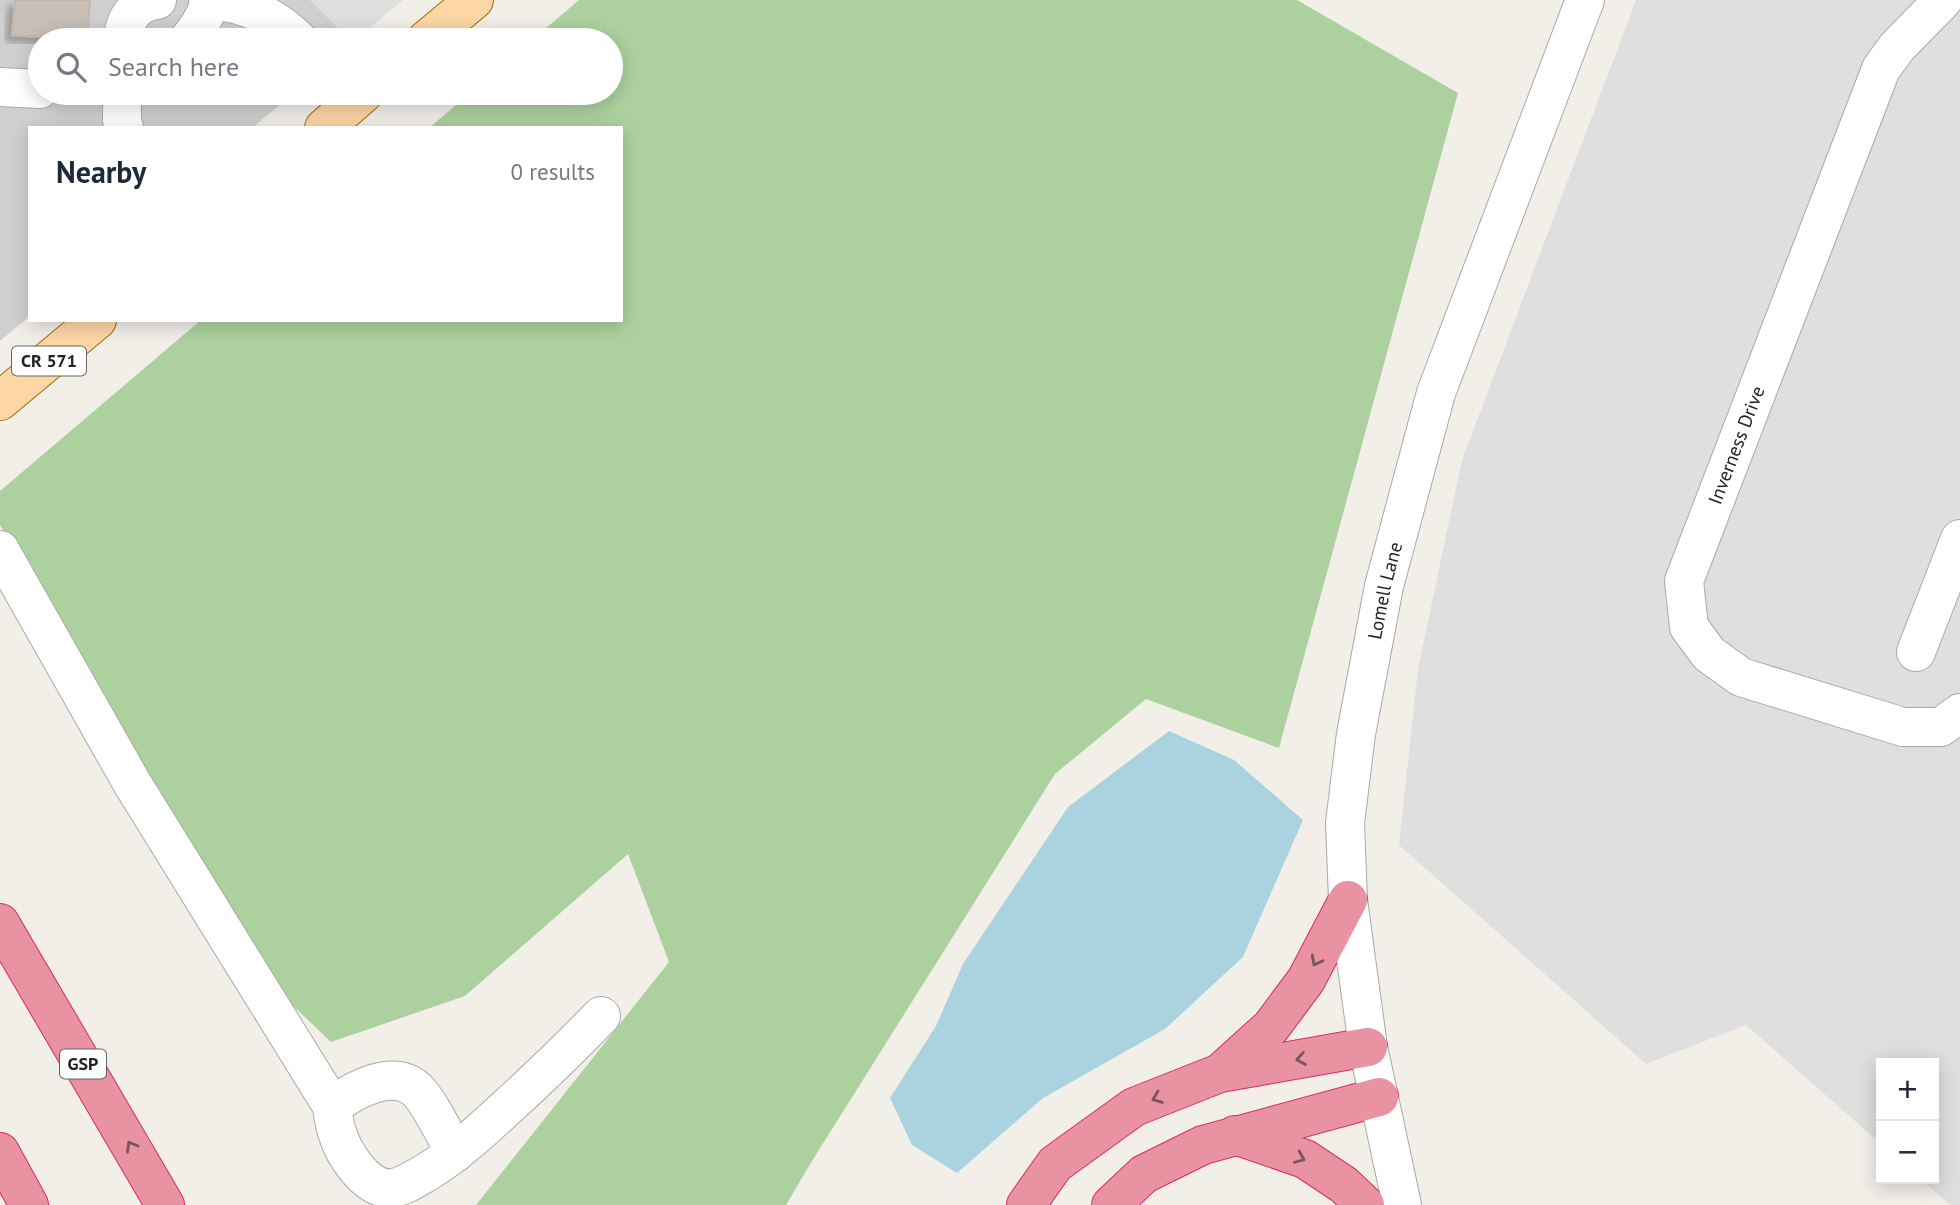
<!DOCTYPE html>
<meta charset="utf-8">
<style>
:root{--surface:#fff;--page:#f2f2f3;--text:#1f2937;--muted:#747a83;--line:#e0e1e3}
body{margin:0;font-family:"PT Sans",sans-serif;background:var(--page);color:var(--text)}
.controls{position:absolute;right:21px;bottom:21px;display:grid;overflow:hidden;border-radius:0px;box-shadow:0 4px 18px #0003}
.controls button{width:63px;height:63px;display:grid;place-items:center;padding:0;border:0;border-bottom:2px solid var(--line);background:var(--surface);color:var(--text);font:35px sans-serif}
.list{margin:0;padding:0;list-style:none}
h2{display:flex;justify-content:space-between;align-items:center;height:91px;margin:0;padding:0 28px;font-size:30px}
h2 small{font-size:23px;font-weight:400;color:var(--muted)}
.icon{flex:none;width:38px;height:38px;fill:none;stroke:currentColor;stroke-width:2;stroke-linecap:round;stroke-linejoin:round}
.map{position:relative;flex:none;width:1960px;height:1205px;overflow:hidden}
.search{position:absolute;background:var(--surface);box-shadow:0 4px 18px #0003;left:28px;top:28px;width:595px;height:77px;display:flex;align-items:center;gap:18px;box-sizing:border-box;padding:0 24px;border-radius:38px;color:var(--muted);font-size:26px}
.panel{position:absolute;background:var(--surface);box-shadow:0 4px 18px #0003;left:28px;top:126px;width:595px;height:196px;border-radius:0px}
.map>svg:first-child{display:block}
.residential{fill:#e0dfdf}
.religious{fill:#d0d0d0}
.forest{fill:#add19e}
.water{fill:#aad3df}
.building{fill:#c7bfb8;stroke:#c4b6ab;stroke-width:2;filter:url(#shadow)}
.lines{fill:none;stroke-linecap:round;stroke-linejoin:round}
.minor-casing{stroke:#a9a9a9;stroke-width:40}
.major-casing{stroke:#a06b00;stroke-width:40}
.highway-casing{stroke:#dc2a67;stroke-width:40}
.minor{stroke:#fff;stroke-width:38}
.major{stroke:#fcd6a4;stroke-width:38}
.highway{stroke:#e892a2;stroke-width:38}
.oneway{stroke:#7b545c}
.labels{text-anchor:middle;stroke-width:7;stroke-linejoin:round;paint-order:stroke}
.shield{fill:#fff;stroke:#646464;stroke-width:2}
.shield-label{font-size:18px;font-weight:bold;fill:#222}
.street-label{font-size:19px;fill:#222;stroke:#fff}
</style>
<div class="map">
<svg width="1960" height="1205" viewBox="0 0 1960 1205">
<defs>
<filter id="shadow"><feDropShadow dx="-6" dy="6" stdDeviation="3.5" flood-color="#0004"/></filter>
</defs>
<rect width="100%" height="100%" fill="#f2efe9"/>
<path class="residential" d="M 310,0 L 403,0 L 355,40 L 350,40 Z
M 1636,0 L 1960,0 L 1960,1205 L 1950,1205 L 1920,1179 L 1934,1179 L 1934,1063 L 1881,1063 L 1881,1144 L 1746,1025 L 1646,1064 L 1399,845 L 1418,669 L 1462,460 Z"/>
<path class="religious" d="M 0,0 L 310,0 L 350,40 L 40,40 L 40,93 L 294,93 L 252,128 L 30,128 L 30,316 L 0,341 Z"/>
<path class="forest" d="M 579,0 L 1297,0 L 1458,93 L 1279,748 L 1146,699 L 1055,774 L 812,1161 L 786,1205 L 476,1205 L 669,962 L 628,854 L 465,996 L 331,1042 L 265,979 L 0,525 L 0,491 L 201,320 L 621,320 L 621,128 L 429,128 L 470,93 L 611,93 L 611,40 L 532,40 Z"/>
<path class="water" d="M 1169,731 L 1234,760 L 1303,820 L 1243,957 L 1165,1029 L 1043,1098 L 957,1173 L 912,1145 L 890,1098 L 936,1026 L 963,964 L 1068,807 Z"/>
<path class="building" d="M 15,0 L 90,0 L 87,40 L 12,35 Z"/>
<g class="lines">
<defs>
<g id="minor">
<path d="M 208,0 C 243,2 273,15 298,40"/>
<path d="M 1943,0 L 1897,47 L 1881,69 L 1684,581 L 1689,627 L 1709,654 L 1741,677 L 1903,727 L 1941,727 L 1960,713"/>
<path d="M 123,40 C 124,20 135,2 157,0"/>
<path d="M 188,40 C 199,28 206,15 211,0"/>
<path d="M 0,87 L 40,89"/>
<path d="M 122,93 L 122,120 L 124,128"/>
<path d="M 0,550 L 132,783 L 332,1106 C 333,1114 334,1124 337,1132 C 343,1153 367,1192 393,1188 C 405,1186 416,1178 427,1172 C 456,1154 480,1132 505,1109 C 538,1079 570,1048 601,1016"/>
<path d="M 1916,652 L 1960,539"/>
<path d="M 332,1106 C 354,1090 394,1067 418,1091 C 431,1105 445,1135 455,1153"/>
<path id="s1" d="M 1402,1205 L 1368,1047 L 1348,900 L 1345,823 L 1356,734 L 1384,586 L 1436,393 L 1585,0"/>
</g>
<path id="major" d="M 426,40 L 474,0
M 324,128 L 364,93
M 0,401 L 97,320"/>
<path id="highway" d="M 0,923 L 165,1205
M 1220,1073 L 1271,1027 L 1306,980 L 1348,900
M 1235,1135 L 1305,1159 L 1344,1185 L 1365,1205
M 0,1152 L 29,1205
M 1026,1205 L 1055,1164 L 1134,1107 L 1220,1073 L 1368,1047
M 1111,1205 L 1144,1174 L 1203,1145 L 1379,1097"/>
</defs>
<use href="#minor" class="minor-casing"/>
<use href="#major" class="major-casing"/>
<use href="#highway" class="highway-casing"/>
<use href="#minor" class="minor"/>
<use href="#major" class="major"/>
<use href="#highway" class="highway"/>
</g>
<defs><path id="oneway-chevron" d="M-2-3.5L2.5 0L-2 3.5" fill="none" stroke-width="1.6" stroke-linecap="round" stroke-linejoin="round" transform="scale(1.75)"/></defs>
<g class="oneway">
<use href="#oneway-chevron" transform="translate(1316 961) rotate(118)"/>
<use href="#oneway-chevron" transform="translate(1301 1059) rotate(170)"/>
<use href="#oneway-chevron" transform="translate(1157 1098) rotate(159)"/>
<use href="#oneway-chevron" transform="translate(131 1146) rotate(-120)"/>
<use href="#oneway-chevron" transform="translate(1300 1158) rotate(23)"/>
</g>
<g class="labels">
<g class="shield">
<rect x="12" y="346.5" width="74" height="29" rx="5"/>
<rect x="60" y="1049.5" width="46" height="29" rx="5"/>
</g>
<g class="shield-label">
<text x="49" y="367">CR 571</text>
<text x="83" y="1070">GSP</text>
</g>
<g class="street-label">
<text transform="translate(1736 445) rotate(-69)" y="7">Inverness Drive</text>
<text dy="7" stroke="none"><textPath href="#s1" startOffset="623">Lomell Lane</textPath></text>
</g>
</g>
</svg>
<div class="controls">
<button>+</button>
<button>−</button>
</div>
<div class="search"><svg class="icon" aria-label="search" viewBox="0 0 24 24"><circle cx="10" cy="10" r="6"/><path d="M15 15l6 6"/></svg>Search here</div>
<section class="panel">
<h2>Nearby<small>0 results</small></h2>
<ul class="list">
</ul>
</section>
</div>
